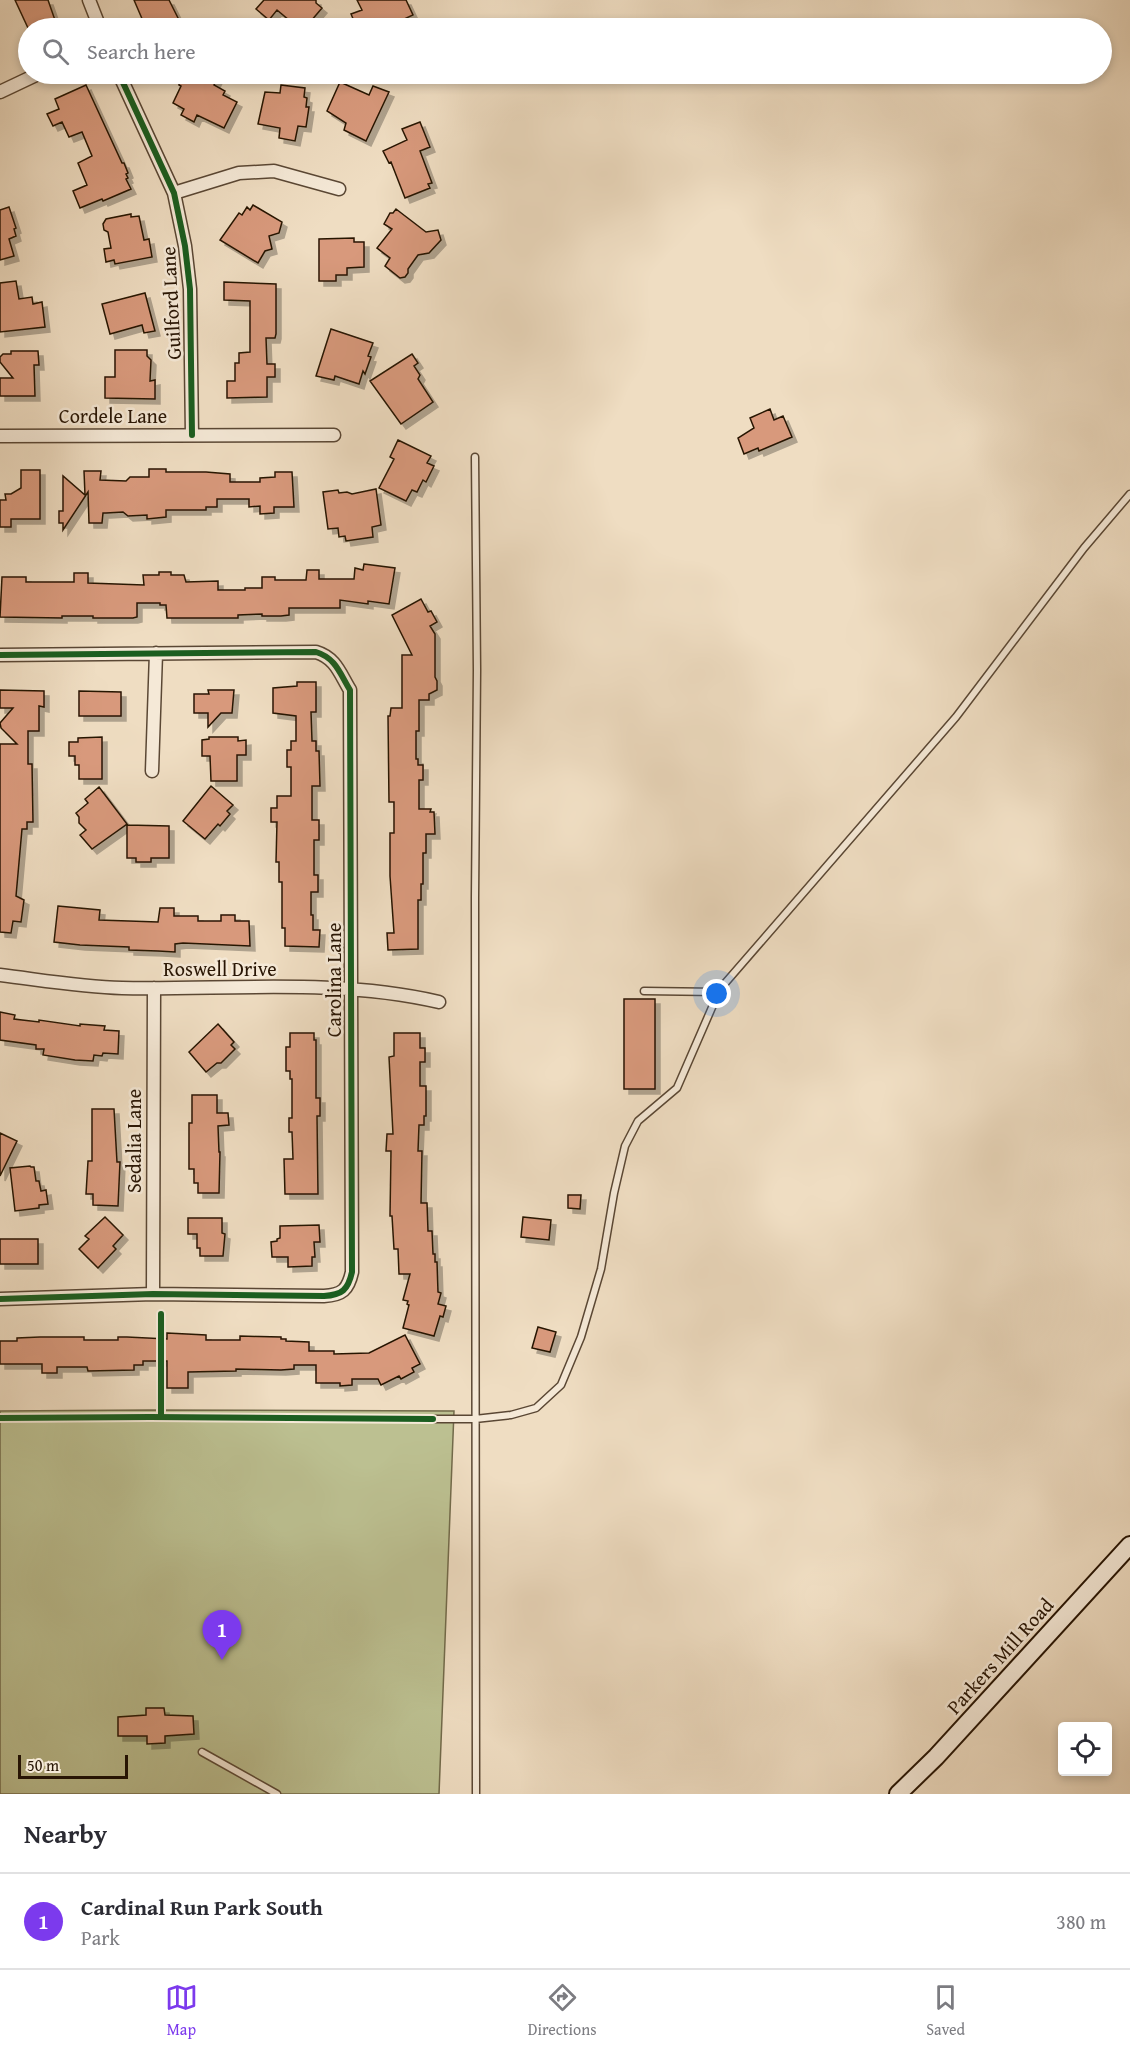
<!DOCTYPE html>
<style>
:root{--surface:#fff;--page:#f2f2f3;--text:#2b2b33;--muted:#7c7c81;--line:#e1e1e2;--accent:#7c3aed}
body{margin:0;font-family:"Gentium Book Plus",serif;background:var(--page);color:var(--text)}
.controls{position:absolute;right:18px;bottom:18px;display:grid;overflow:hidden;border-radius:6px;box-shadow:0 3px 9px #0003}
.controls button{width:54px;height:54px;display:grid;place-items:center;padding:0;border:0;border-bottom:2px solid var(--line);background:var(--surface);color:var(--text);font:30px sans-serif}
.scale{position:absolute;left:18px;bottom:15px;width:110px;box-sizing:border-box;padding-left:6px;border:3px solid #281504;border-top:0;font-size:16px;line-height:21px;white-space:nowrap;color:#281504;-webkit-text-stroke:4px #f5e9d7;paint-order:stroke}
.you{position:absolute;left:717px;top:994px;width:21px;height:21px;margin:-15px;border:4px solid #fff;border-radius:50%;background:#1a73e8;box-shadow:0 0 0 9px #1a73e833}
.badge{display:grid;place-items:center;width:39px;height:39px;border-radius:50%;background:var(--accent);color:#fff;font-size:20px;font-weight:700}
.pin{position:absolute;translate:-50% -50px;filter:drop-shadow(0 2px 3px #0008)}
.pin::after{content:'';position:absolute;top:32px;width:21px;height:18px;background:inherit;clip-path:polygon(0 0,100% 0,50% 100%)}
.list{margin:0;padding:0;list-style:none}
h2{display:flex;justify-content:space-between;align-items:center;height:78px;margin:0;padding:0 24px;font-size:26px}
h2 small{font-size:20px;font-weight:400;color:var(--muted)}
.list li{display:grid;grid-template-columns:39px 1fr auto;gap:18px;align-items:center;box-sizing:border-box;height:96px;padding:0 24px;border-top:2px solid var(--line)}
.list b{display:block;font-size:22px;white-space:nowrap}
.list p{margin:0;font-size:20px;white-space:nowrap;color:var(--muted)}
.list em{font-size:20px;font-style:normal;color:var(--muted)}
.icon{flex:none;width:33px;height:33px;fill:none;stroke:currentColor;stroke-width:2;stroke-linecap:round;stroke-linejoin:round}
.map{position:relative;flex:none;width:1130px;height:1794px;overflow:hidden}
.search{position:absolute;background:var(--surface);box-shadow:0 3px 9px #0003;left:18px;right:18px;top:18px;height:66px;display:flex;align-items:center;gap:15px;box-sizing:border-box;padding:0 21px;border-radius:33px;color:var(--muted);font-size:22px}
.sheet{height:174px;background:var(--surface)}
nav{display:flex;justify-content:space-around;align-items:center;box-sizing:border-box;height:84px;border-top:2px solid var(--line);background:var(--surface);font-size:16px;color:var(--muted)}
nav a{display:grid;justify-items:center;gap:3px}
nav .on{color:var(--accent)}
.map>svg:first-child{display:block}
.green{fill:#bcc091;stroke:#726a4a;stroke-width:1.5}
.building{fill:#d8997c;stroke:#281504;stroke-width:1.5;filter:url(#shadow)}
.lines{fill:none;stroke-linecap:round;stroke-linejoin:round}
.lane-casing{stroke:#5a4734;stroke-width:9}
.street-casing{stroke:#5a4734;stroke-width:15}
.secondary-casing{stroke:#281504;stroke-width:20}
.lane{stroke:#f5e9d7;stroke-width:6}
.street{stroke:#f5e9d7;stroke-width:12}
.secondary{stroke:#f5e9d7;stroke-width:16}
.cycleway-casing{stroke:#f5e9d7;stroke-width:10}
.cycleway{stroke:#1b5e20;stroke-width:6}
.labels{text-anchor:middle;stroke-width:5;stroke-linejoin:round;paint-order:stroke}
.street-label{font-size:20px;fill:#281504;stroke:#f5e9d7}
</style>
<div class="map">
<svg width="1130" height="1794" viewBox="0 0 1130 1794">
<defs>
<filter id="shadow"><feDropShadow dx="5" dy="5" stdDeviation="0" flood-color="#0004"/></filter>
</defs>
<rect width="100%" height="100%" fill="#efddc2"/>
<filter id="stains"><feTurbulence type="fractalNoise" baseFrequency=".00333" numOctaves="4"/><feColorMatrix values="0 0 0 0 .2 0 0 0 0 .09 0 0 0 0 .02 0 0 0 .5 -.17"/></filter>
<radialGradient id="worn" r=".72"><stop offset=".6" stop-color="#630" stop-opacity="0"/><stop offset="1" stop-color="#630" stop-opacity=".3"/></radialGradient>
<path class="green" d="M 148,1410 L 454,1411 L 439,1794 L 0,1794 L 0,1411 Z"/>
<path class="building" d="M 15,0 L 48,0 L 56,23 L 42,28 L 28,28 Z
M 134,0 L 169,0 L 183,28 L 146,28 Z
M 264,0 L 316,0 L 316,3 L 322,8 L 305,28 L 291,28 L 290,21 L 277,10 L 269,20 L 256,9 Z
M 357,0 L 406,0 L 413,15 L 385,28 L 357,28 L 351,14 L 362,10 Z
M 183,74 L 219,74 L 214,85 L 225,91 L 223,95 L 237,102 L 224,128 L 197,115 L 194,122 L 181,115 L 184,109 L 173,103 L 181,86 L 179,85 L 179,82 Z
M 340,82 L 369,95 L 373,86 L 389,92 L 366,141 L 344,130 L 346,123 L 327,111 Z
M 86,85 L 122,163 L 124,163 L 128,173 L 126,174 L 128,178 L 126,179 L 131,189 L 103,201 L 102,199 L 80,208 L 73,191 L 87,185 L 78,163 L 92,156 L 82,132 L 69,137 L 62,122 L 53,126 L 47,114 L 59,109 L 55,99 Z
M 281,85 L 305,88 L 304,97 L 307,98 L 306,107 L 309,107 L 306,127 L 298,126 L 295,141 L 279,138 L 280,128 L 258,124 L 265,92 L 280,93 Z
M 420,122 L 430,147 L 420,151 L 432,183 L 428,184 L 430,188 L 405,198 L 391,162 L 389,163 L 383,151 L 407,140 L 402,129 Z
M 253,205 L 282,222 L 279,233 L 269,236 L 272,249 L 265,251 L 258,263 L 220,240 L 239,213 L 242,215 L 247,207 L 250,210 Z
M 9,207 L 16,228 L 14,229 L 16,236 L 9,239 L 14,256 L 0,260 L 0,210 Z
M 396,209 L 426,232 L 438,230 L 441,240 L 429,253 L 418,255 L 408,269 L 408,273 L 405,277 L 400,278 L 385,266 L 390,258 L 377,248 L 392,229 L 384,224 L 390,213 L 393,213 Z
M 131,214 L 131,217 L 139,216 L 144,240 L 149,239 L 152,257 L 115,264 L 114,260 L 106,262 L 104,249 L 111,248 L 108,232 L 104,230 L 103,224 L 106,219 Z
M 354,238 L 354,242 L 364,242 L 364,267 L 347,268 L 347,275 L 336,275 L 336,281 L 319,281 L 319,239 Z
M 16,281 L 19,299 L 32,297 L 33,304 L 42,302 L 45,327 L 0,332 L 0,283 Z
M 224,282 L 276,284 L 276,334 L 275,338 L 266,338 L 267,364 L 275,364 L 275,377 L 267,377 L 267,397 L 227,398 L 227,381 L 235,381 L 235,363 L 239,363 L 239,353 L 250,352 L 250,301 L 224,300 Z
M 145,293 L 155,331 L 144,333 L 142,325 L 110,334 L 102,304 Z
M 331,329 L 373,343 L 368,356 L 371,357 L 365,374 L 363,371 L 359,384 L 335,376 L 334,380 L 316,376 Z
M 115,350 L 147,350 L 147,356 L 151,360 L 150,381 L 155,380 L 155,399 L 105,398 L 105,377 L 115,377 Z
M 11,351 L 38,351 L 39,365 L 34,365 L 35,396 L 0,396 L 0,378 L 13,378 L 0,362 L 0,357 L 3,354 L 11,354 Z
M 412,354 L 418,363 L 414,366 L 420,375 L 418,379 L 433,402 L 401,424 L 370,381 Z
M 770,409 L 774,420 L 783,416 L 792,437 L 759,451 L 758,448 L 744,454 L 738,438 L 754,428 L 750,418 Z
M 398,440 L 431,456 L 427,463 L 434,466 L 426,482 L 423,480 L 417,492 L 412,490 L 406,501 L 379,488 L 394,459 L 390,457 Z
M 149,469 L 166,469 L 166,472 L 206,472 L 230,474 L 230,482 L 260,482 L 260,478 L 275,477 L 275,472 L 292,472 L 294,507 L 274,507 L 274,513 L 260,514 L 260,506 L 249,507 L 249,499 L 217,499 L 217,507 L 206,507 L 206,510 L 166,510 L 166,517 L 147,519 L 147,515 L 128,516 L 123,512 L 106,513 L 103,513 L 102,523 L 89,523 L 88,492 L 63,530 L 63,523 L 59,523 L 59,511 L 63,511 L 63,476 L 85,495 L 84,471 L 101,471 L 100,480 L 126,481 L 130,477 L 149,477 Z
M 21,470 L 40,470 L 40,519 L 11,519 L 11,527 L 0,527 L 0,500 L 6,500 L 5,494 L 11,494 L 21,488 Z
M 376,489 L 381,525 L 372,527 L 373,537 L 346,541 L 345,536 L 339,537 L 338,528 L 328,529 L 323,492 L 338,490 L 339,493 L 347,492 L 352,494 Z
M 364,564 L 395,568 L 389,604 L 368,601 L 368,604 L 340,600 L 340,608 L 289,608 L 289,615 L 281,616 L 262,616 L 262,614 L 238,615 L 238,618 L 167,618 L 166,605 L 160,605 L 160,603 L 137,603 L 137,617 L 133,618 L 93,618 L 93,616 L 62,616 L 62,618 L 0,617 L 2,577 L 26,577 L 26,582 L 74,582 L 74,573 L 88,573 L 88,583 L 144,585 L 143,575 L 159,575 L 159,572 L 171,572 L 171,575 L 184,575 L 186,582 L 218,581 L 218,590 L 245,590 L 245,588 L 262,588 L 262,577 L 275,577 L 275,580 L 306,580 L 307,570 L 319,570 L 319,579 L 354,579 L 355,568 L 363,570 Z
M 421,599 L 428,612 L 431,611 L 437,622 L 430,626 L 435,634 L 435,677 L 437,681 L 437,690 L 429,694 L 429,700 L 419,700 L 419,731 L 416,731 L 416,759 L 418,759 L 418,765 L 423,765 L 423,780 L 419,780 L 419,809 L 431,809 L 430,812 L 434,812 L 435,834 L 426,834 L 426,853 L 423,853 L 423,884 L 421,884 L 421,900 L 418,900 L 418,949 L 388,950 L 387,933 L 394,933 L 390,876 L 390,833 L 394,833 L 394,802 L 389,802 L 388,716 L 390,716 L 391,708 L 402,708 L 402,655 L 412,655 L 392,615 Z
M 297,682 L 316,682 L 316,712 L 311,712 L 312,741 L 316,741 L 316,751 L 319,751 L 320,786 L 312,786 L 312,820 L 319,820 L 319,840 L 314,840 L 314,875 L 318,875 L 318,892 L 311,892 L 311,915 L 313,915 L 313,930 L 320,930 L 319,947 L 285,946 L 285,928 L 282,928 L 282,882 L 279,882 L 279,862 L 276,862 L 277,822 L 271,822 L 271,808 L 277,808 L 277,796 L 291,796 L 291,767 L 287,767 L 287,750 L 291,750 L 291,741 L 296,741 L 296,716 L 273,713 L 273,688 L 297,686 Z
M 0,690 L 44,691 L 44,707 L 39,706 L 39,731 L 28,731 L 28,764 L 32,764 L 33,822 L 27,822 L 27,829 L 22,829 L 16,896 L 24,900 L 21,922 L 13,921 L 11,933 L 0,932 L 0,744 L 17,744 L 1,728 L 0,723 L 13,708 L 0,708 Z
M 208,690 L 234,690 L 232,713 L 221,713 L 208,727 L 208,713 L 194,713 L 194,694 L 209,694 Z
M 79,691 L 121,692 L 121,716 L 79,716 Z
M 102,737 L 102,779 L 79,779 L 79,765 L 75,765 L 75,756 L 69,756 L 69,742 L 78,742 L 78,738 Z
M 209,737 L 238,737 L 238,741 L 246,740 L 246,755 L 237,755 L 237,781 L 211,781 L 210,756 L 202,756 L 202,740 L 209,739 Z
M 211,786 L 233,805 L 227,811 L 230,814 L 220,826 L 218,824 L 205,839 L 183,821 Z
M 99,787 L 127,824 L 92,849 L 80,835 L 86,830 L 79,823 L 79,817 L 76,813 L 88,803 L 85,799 Z
M 127,825 L 169,826 L 169,858 L 151,858 L 151,862 L 136,862 L 136,858 L 127,858 Z
M 58,906 L 100,910 L 99,920 L 158,922 L 160,908 L 174,908 L 174,916 L 198,916 L 198,921 L 221,921 L 221,915 L 235,915 L 235,921 L 249,921 L 250,946 L 183,943 L 175,944 L 175,952 L 158,951 L 129,950 L 129,947 L 80,945 L 54,942 Z
M 624,999 L 655,999 L 655,1089 L 624,1089 Z
M 0,1012 L 15,1015 L 14,1019 L 39,1022 L 39,1020 L 80,1026 L 80,1024 L 105,1026 L 104,1030 L 119,1031 L 118,1054 L 103,1053 L 102,1056 L 94,1055 L 93,1061 L 75,1060 L 43,1055 L 44,1049 L 36,1049 L 36,1045 L 0,1040 Z
M 218,1024 L 234,1042 L 231,1045 L 235,1049 L 221,1063 L 217,1063 L 206,1072 L 189,1052 Z
M 290,1033 L 314,1033 L 314,1040 L 316,1040 L 316,1098 L 320,1098 L 320,1116 L 317,1116 L 318,1194 L 285,1194 L 284,1159 L 293,1159 L 292,1132 L 289,1132 L 289,1118 L 292,1118 L 292,1079 L 290,1079 L 290,1071 L 286,1071 L 286,1047 L 290,1047 Z
M 394,1033 L 420,1033 L 420,1048 L 425,1048 L 425,1062 L 420,1062 L 420,1086 L 426,1086 L 426,1116 L 424,1116 L 424,1125 L 419,1125 L 418,1151 L 422,1151 L 421,1203 L 427,1203 L 428,1231 L 432,1231 L 433,1254 L 435,1254 L 435,1262 L 437,1262 L 438,1292 L 441,1293 L 438,1304 L 446,1306 L 443,1317 L 440,1316 L 434,1336 L 403,1328 L 409,1305 L 407,1304 L 408,1301 L 403,1300 L 410,1274 L 399,1274 L 398,1249 L 394,1249 L 392,1216 L 390,1216 L 391,1151 L 386,1151 L 387,1134 L 393,1134 L 389,1057 L 394,1056 Z
M 192,1095 L 217,1095 L 217,1113 L 228,1113 L 229,1125 L 218,1126 L 219,1152 L 220,1152 L 219,1193 L 198,1193 L 198,1183 L 194,1183 L 194,1169 L 189,1169 L 189,1123 L 192,1123 Z
M 92,1109 L 114,1109 L 117,1162 L 120,1162 L 118,1206 L 93,1205 L 93,1194 L 86,1194 L 88,1161 L 92,1161 Z
M 0,1133 L 17,1141 L 0,1176 Z
M 30,1166 L 31,1167 L 34,1167 L 36,1181 L 39,1181 L 41,1191 L 46,1190 L 48,1204 L 39,1205 L 39,1208 L 15,1211 L 10,1168 Z
M 568,1195 L 581,1195 L 580,1209 L 568,1208 Z
M 105,1217 L 123,1235 L 113,1246 L 116,1249 L 98,1268 L 79,1249 L 89,1239 L 85,1236 Z
M 523,1217 L 551,1220 L 549,1240 L 521,1237 Z
M 188,1218 L 222,1218 L 222,1233 L 225,1234 L 223,1256 L 200,1256 L 200,1248 L 197,1248 L 197,1234 L 188,1234 Z
M 319,1225 L 320,1242 L 314,1242 L 315,1257 L 312,1257 L 312,1266 L 288,1267 L 288,1257 L 272,1257 L 271,1242 L 277,1241 L 277,1239 L 280,1238 L 280,1226 Z
M 0,1239 L 38,1239 L 38,1264 L 0,1264 Z
M 538,1327 L 556,1332 L 550,1352 L 532,1348 Z
M 167,1333 L 206,1335 L 206,1340 L 240,1340 L 240,1336 L 281,1337 L 281,1339 L 286,1339 L 286,1341 L 309,1342 L 309,1351 L 334,1351 L 334,1354 L 369,1353 L 405,1335 L 420,1364 L 412,1368 L 414,1372 L 401,1379 L 399,1376 L 381,1385 L 378,1379 L 352,1379 L 352,1385 L 340,1386 L 340,1383 L 316,1383 L 316,1365 L 294,1365 L 294,1369 L 281,1370 L 236,1369 L 236,1371 L 188,1372 L 188,1388 L 167,1388 L 167,1361 L 143,1361 L 143,1365 L 134,1365 L 134,1370 L 88,1371 L 87,1367 L 57,1367 L 57,1373 L 42,1373 L 42,1364 L 0,1364 L 0,1341 L 17,1341 L 17,1338 L 40,1337 L 84,1337 L 84,1340 L 118,1340 L 118,1337 L 127,1337 L 167,1339 Z
M 146,1708 L 164,1708 L 165,1715 L 193,1716 L 194,1734 L 165,1736 L 165,1743 L 147,1744 L 147,1736 L 118,1736 L 118,1717 L 146,1715 Z"/>
<g class="lines">
<defs>
<path id="lane" d="M 475,457 L 477,670 L 475,898 L 476,1794
M 644,991 L 719,992
M 433,1419 L 475,1419 L 511,1415 L 536,1408 L 561,1385 L 581,1337 L 601,1269 L 614,1193 L 625,1146 L 638,1121 L 677,1088 L 720,989 L 956,717 L 1084,548 L 1130,494
M 202,1752 L 277,1794"/>
<path id="street" d="M 89,0 L 100,28
M 119,74 L 174,193 L 185,246 L 190,289 L 192,435
M 0,92 L 38,74
M 174,193 L 239,173 L 274,171 L 339,189
M 0,436 L 334,435
M 0,655 L 316,652 C 336,658 340,674 350,690 L 352,1272 C 348,1290 342,1295 324,1296 L 153,1294 L 0,1299
M 152,771 L 156,653
M 0,975 C 41,980 81,987 122,988 C 228,990 336,978 439,1002
M 153,1294 L 154,988"/>
<path id="secondary" d="M 898,1794 L 936,1757 L 1130,1545"/>
</defs>
<use href="#lane" class="lane-casing"/>
<use href="#street" class="street-casing"/>
<use href="#secondary" class="secondary-casing"/>
<use href="#lane" class="lane"/>
<use href="#street" class="street"/>
<use href="#secondary" class="secondary"/>
<defs>
<path id="cycleway" d="M 119,74 L 174,193 L 185,246 L 190,289 L 192,435
M 0,655 L 316,652 C 336,658 340,674 350,690 L 352,1272 C 348,1290 342,1295 324,1296 L 153,1294 L 0,1299
M 161,1417 L 161,1314
M 0,1418 L 150,1417 L 433,1419"/>
</defs>
<use href="#cycleway" class="cycleway-casing"/>
<use href="#cycleway" class="cycleway"/>
</g>
<g class="labels">
<g class="street-label">
<text transform="translate(171 303) rotate(-93)" y="7">Guilford Lane</text>
<text x="113" y="423">Cordele Lane</text>
<text x="220" y="976">Roswell Drive</text>
<text transform="translate(334 980) rotate(-90)" y="7">Carolina Lane</text>
<text transform="translate(134 1141) rotate(-90)" y="7">Sedalia Lane</text>
<text transform="translate(1000 1656) rotate(-48)" y="7">Parkers Mill Road</text>
</g>
</g>
<rect width="100%" height="100%" filter="url(#stains)"/>
<rect width="100%" height="100%" fill="url(#worn)"/>
</svg>
<div class="controls">
<button><svg class="icon" aria-label="locate" viewBox="0 0 24 24"><circle cx="12" cy="12" r="6"/><path d="M12 2v4M12 18v4M2 12h4M18 12h4"/></svg></button>
</div>
<div class="scale">50 m</div>
<div class="you"></div>
<div class="pin badge" style="left:222px;top:1660px">1</div>
<div class="search"><svg class="icon" aria-label="search" viewBox="0 0 24 24"><circle cx="10" cy="10" r="6"/><path d="M15 15l6 6"/></svg>Search here</div>
</div>
<section class="sheet">
<h2>Nearby<small></small></h2>
<ul class="list">
<li><span class="badge">1</span><div><b>Cardinal Run Park South</b><p>Park</p></div><em>380 m</em></li>
</ul>
</section>
<nav>
<a class="on"><svg class="icon" aria-label="map" viewBox="0 0 24 24"><path d="M3 6l6-2 6 2 6-2v14l-6 2-6-2-6 2zM9 4v14M15 6v14"/></svg>Map</a>
<a><svg class="icon" aria-label="directions" viewBox="0 0 24 24"><path d="M12 3l9 9-9 9-9-9zM9 14v-3h6M13 9l2 2-2 2"/></svg>Directions</a>
<a><svg class="icon" aria-label="saved" viewBox="0 0 24 24"><path d="M7 4h10v16l-5-4-5 4z"/></svg>Saved</a>
</nav>
